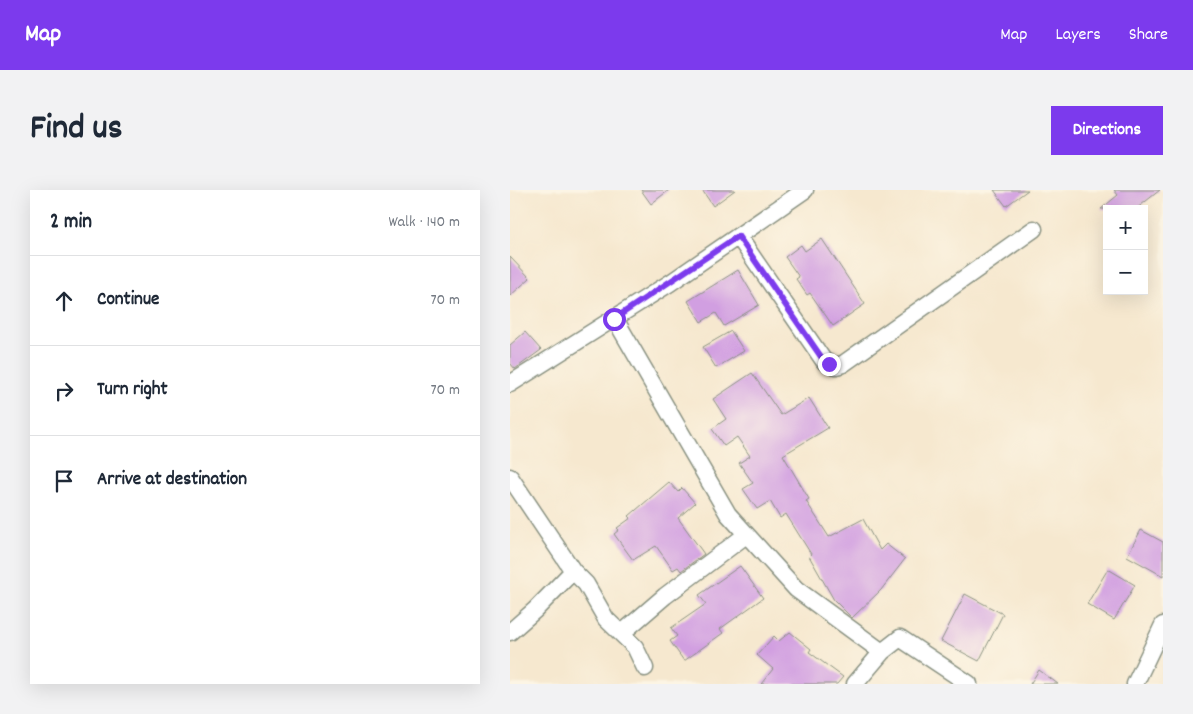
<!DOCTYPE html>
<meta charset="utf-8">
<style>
:root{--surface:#fff;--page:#f2f2f3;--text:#1f2937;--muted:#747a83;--line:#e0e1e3;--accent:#7c3aed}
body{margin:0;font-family:Dekko,sans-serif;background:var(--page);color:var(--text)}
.controls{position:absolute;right:15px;top:15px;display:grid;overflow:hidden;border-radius:0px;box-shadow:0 5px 20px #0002}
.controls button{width:45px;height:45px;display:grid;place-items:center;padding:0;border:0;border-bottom:1px solid var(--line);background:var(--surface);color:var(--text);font:25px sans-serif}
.stop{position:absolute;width:15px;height:15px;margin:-11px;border:4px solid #7c3aed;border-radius:50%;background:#fff}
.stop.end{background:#7c3aed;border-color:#fff;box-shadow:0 1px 5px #0008}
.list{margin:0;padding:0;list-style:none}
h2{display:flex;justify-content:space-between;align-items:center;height:65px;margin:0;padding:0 20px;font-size:21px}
h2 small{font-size:16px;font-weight:400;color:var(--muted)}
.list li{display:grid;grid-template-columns:32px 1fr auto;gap:15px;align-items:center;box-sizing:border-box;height:90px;padding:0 20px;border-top:1px solid var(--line)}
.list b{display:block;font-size:19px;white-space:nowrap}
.list em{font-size:16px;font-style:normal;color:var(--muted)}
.icon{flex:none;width:28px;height:28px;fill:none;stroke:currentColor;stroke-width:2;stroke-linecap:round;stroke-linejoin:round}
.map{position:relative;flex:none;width:653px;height:494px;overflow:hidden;border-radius:0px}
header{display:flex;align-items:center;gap:30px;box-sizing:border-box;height:70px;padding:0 25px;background:var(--accent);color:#fff}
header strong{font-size:24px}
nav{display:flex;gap:28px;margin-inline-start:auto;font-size:18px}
.intro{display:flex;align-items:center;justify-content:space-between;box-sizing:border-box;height:120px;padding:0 30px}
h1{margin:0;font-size:35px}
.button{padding:12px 22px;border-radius:0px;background:var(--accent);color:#fff;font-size:18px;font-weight:700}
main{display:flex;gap:30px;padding:0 30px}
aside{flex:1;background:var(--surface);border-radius:0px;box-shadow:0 5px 20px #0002}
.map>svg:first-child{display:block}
.building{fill:#d19fe1}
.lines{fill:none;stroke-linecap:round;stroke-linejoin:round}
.minor-casing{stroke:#8a9282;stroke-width:19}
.minor{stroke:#fff;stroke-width:16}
.route{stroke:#7c3aed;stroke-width:6}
</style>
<header>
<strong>Map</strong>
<nav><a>Map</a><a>Layers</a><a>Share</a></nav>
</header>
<div class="intro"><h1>Find us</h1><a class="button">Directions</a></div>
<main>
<aside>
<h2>2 min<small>Walk · 140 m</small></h2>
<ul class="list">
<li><svg class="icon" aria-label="ahead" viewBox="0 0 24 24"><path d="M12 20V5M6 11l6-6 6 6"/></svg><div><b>Continue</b></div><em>70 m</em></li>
<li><svg class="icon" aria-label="right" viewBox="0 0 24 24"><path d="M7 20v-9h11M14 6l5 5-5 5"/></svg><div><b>Turn right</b></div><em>70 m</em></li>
<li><svg class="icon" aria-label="arrive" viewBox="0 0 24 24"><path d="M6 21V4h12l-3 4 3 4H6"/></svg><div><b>Arrive at destination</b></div></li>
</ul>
</aside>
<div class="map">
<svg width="653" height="494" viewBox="0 0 653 494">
<rect width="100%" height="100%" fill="#fcf5e5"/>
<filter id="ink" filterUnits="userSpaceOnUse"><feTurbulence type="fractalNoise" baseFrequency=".02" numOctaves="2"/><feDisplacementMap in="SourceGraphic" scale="10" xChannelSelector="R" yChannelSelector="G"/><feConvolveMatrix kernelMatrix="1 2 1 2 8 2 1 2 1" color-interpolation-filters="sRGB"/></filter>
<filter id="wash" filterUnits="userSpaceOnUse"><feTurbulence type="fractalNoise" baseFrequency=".0096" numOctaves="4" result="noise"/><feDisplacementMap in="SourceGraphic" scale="20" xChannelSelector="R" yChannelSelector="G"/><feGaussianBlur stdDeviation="1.12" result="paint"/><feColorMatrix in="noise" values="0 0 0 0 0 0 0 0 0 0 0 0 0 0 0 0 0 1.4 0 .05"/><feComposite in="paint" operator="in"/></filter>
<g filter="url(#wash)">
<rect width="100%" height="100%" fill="#f6e8cf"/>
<g id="blocks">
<path class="building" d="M 131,0 L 159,0 L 141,14 Z
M 192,0 L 225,0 L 203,16 Z
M 484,0 L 518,0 L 496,16 Z
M 604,0 L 650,0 L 626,19 L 591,19 L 608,5 Z
M 312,49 L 355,114 L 323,136 L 300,103 L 297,105 L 286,89 L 289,87 L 275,67 L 291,55 L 295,61 Z
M 0,67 L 20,88 L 0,106 Z
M 228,80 L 249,115 L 214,136 L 206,123 L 191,132 L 178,111 Z
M 221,141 L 234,161 L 206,178 L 193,157 Z
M 15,142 L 31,160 L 5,179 L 0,173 L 0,155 Z
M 242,183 L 271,225 L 299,208 L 318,238 L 273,265 L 299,309 L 296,311 L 319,347 L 353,329 L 370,360 L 376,354 L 395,369 L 371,400 L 342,428 L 324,410 L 299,366 L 301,364 L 276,324 L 270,328 L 260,311 L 247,319 L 233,299 L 243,293 L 229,273 L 240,266 L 227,247 L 214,256 L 202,239 L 216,229 L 203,209 Z
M 159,292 L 168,302 L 172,298 L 185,313 L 168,328 L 194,364 L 171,381 L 168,377 L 163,380 L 146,356 L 123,370 L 104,344 L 109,340 L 107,338 L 121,328 L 119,326 Z
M 631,340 L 653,352 L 653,386 L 617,366 Z
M 230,376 L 253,408 L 210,439 L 213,443 L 174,471 L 160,451 L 167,446 L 161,438 L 196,414 L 189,405 Z
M 598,379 L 625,395 L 604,430 L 577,414 Z
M 455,404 L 493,424 L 469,471 L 431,451 Z
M 280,442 L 301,459 L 299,462 L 333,487 L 327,494 L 251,494 L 263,479 L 247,465 L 264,446 L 269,451 Z
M 529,480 L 548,494 L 520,494 Z"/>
</g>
</g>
<g filter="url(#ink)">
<use href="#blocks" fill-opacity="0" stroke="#8a9282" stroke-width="1"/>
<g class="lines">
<defs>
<path id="minor" d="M 228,46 L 314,171 L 326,176 L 333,174 L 524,39
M 105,129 L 218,324 L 286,399 L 372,462
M 0,194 L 160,93 L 295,0
M 0,287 L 63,381 L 76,394 L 96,429 L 125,457 L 135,478
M 0,442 L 25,420 L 63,381
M 112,443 L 155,406 L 236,345
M 345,494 L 372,462 L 390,448 L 459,494
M 625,494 L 653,435"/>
</defs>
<use href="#minor" class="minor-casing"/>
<use href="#minor" class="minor"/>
</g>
</g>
<g class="lines" filter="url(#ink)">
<path class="route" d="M 104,129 L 228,46 L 314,171 L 319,174"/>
</g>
</svg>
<div class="controls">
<button>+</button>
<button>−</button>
</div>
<div class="stop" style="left:104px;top:129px"></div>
<div class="stop end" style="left:319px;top:174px"></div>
</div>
</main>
